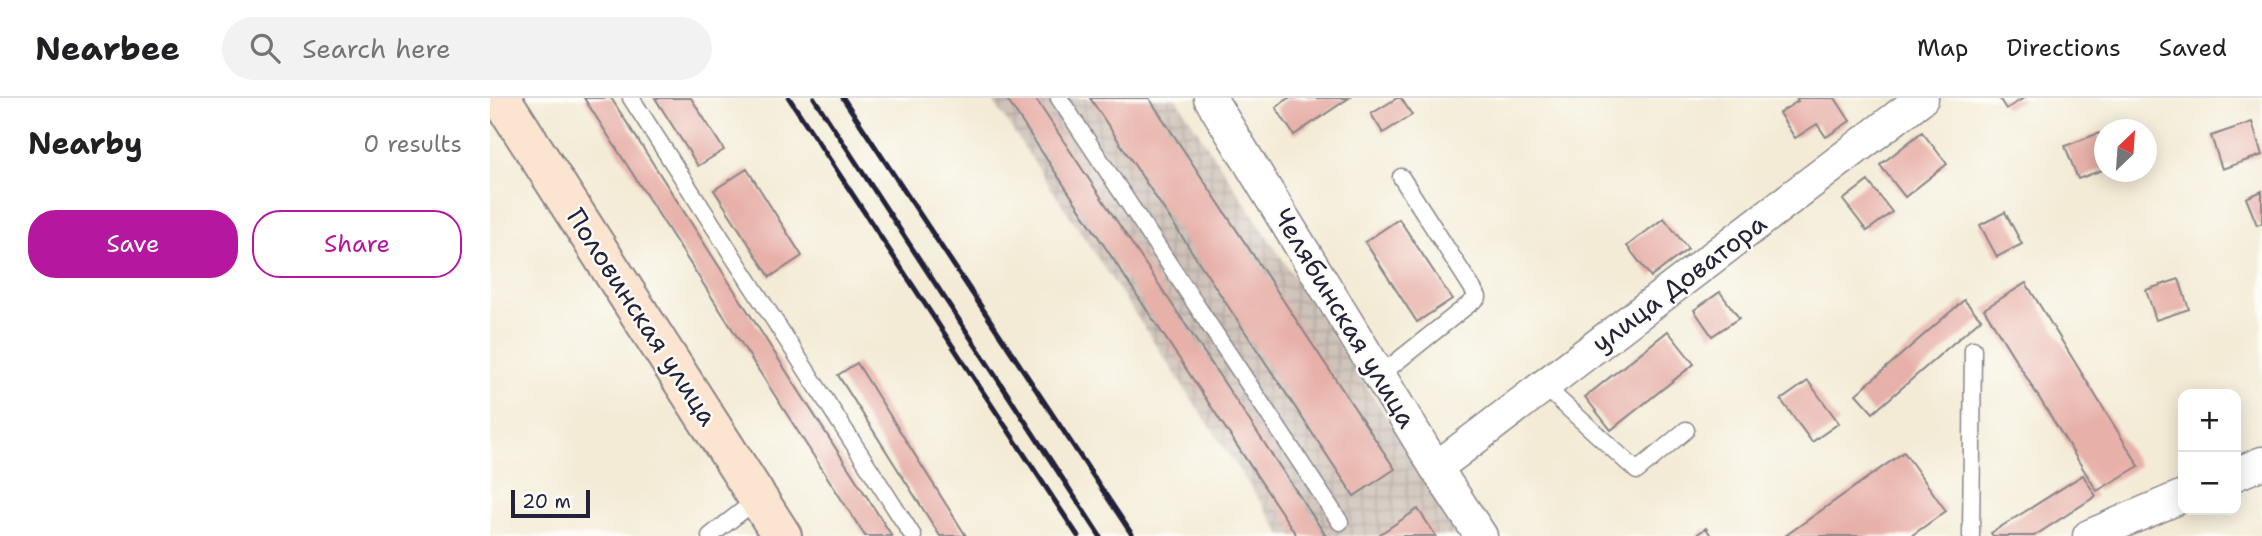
<!DOCTYPE html>
<meta charset="utf-8">
<style>
:root{--surface:#fff;--page:#f2f2f2;--text:#202124;--muted:#757577;--line:#e0e0e0;--accent:#b5179e}
body{margin:0;font-family:"Shantell Sans",sans-serif;background:var(--page);color:var(--text)}
.controls{position:absolute;right:21px;bottom:21px;display:grid;overflow:hidden;border-radius:14px;box-shadow:0 4px 18px #0003}
.controls button{width:63px;height:63px;display:grid;place-items:center;padding:0;border:0;border-bottom:2px solid var(--line);background:var(--surface);color:var(--text);font:35px sans-serif}
.compass{position:absolute;left:1604px;top:21px;width:63px;height:63px;border-radius:50%;background:var(--surface);box-shadow:0 4px 18px #0003;rotate:25deg}
.scale{position:absolute;left:21px;bottom:18px;width:79px;box-sizing:border-box;padding-left:7px;border:4px solid #22223b;border-top:0;font-size:19px;line-height:24px;white-space:nowrap;color:#22223b;-webkit-text-stroke:5px #fdfcf7;paint-order:stroke}
.list{margin:0;padding:0;list-style:none}
h2{display:flex;justify-content:space-between;align-items:center;height:91px;margin:0;padding:0 28px;font-size:30px}
h2 small{font-size:23px;font-weight:400;color:var(--muted)}
.actions{display:flex;gap:14px;padding:21px 28px}
.actions a{flex:1;padding:16px 0;border:2px solid var(--accent);border-radius:28px;text-align:center;font-size:24px;color:var(--accent)}
.actions .main{background:var(--accent);color:#fff}
.icon{flex:none;width:38px;height:38px;fill:none;stroke:currentColor;stroke-width:2;stroke-linecap:round;stroke-linejoin:round}
.map{position:relative;flex:none;width:1772px;height:438px;overflow:hidden}
header{display:flex;align-items:center;gap:42px;box-sizing:border-box;height:98px;padding:0 35px;background:var(--surface);border-bottom:2px solid var(--line)}
header strong{font-size:33px}
nav{display:flex;gap:38px;margin-inline-start:auto;font-size:24px}
.search{width:490px;height:63px;background:var(--page);display:flex;align-items:center;gap:18px;box-sizing:border-box;padding:0 24px;border-radius:38px;color:var(--muted);font-size:26px}
main{display:flex}
aside{flex:1;background:var(--surface)}
.map>svg:first-child{display:block}
.industrial{fill:url(#industrial-grid)}
.building{fill:#e7b0a8}
.lines{fill:none;stroke-linecap:round;stroke-linejoin:round}
.service-casing{stroke:#8a8688;stroke-width:19}
.minor-casing{stroke:#8a8688;stroke-width:35}
.secondary-casing{stroke:#8a8688;stroke-width:42}
.service{stroke:#fff;stroke-width:16}
.minor{stroke:#fff;stroke-width:32}
.secondary{stroke:#fce5d0;stroke-width:38}
.rail{stroke:#22223b;stroke-width:5}
.labels{text-anchor:middle;stroke-width:5;stroke-linejoin:round;paint-order:stroke}
.street-label{font-size:26px;fill:#22223b;stroke:#fdfcf7}
</style>
<header>
<strong>Nearbee</strong>
<div class="search"><svg class="icon" aria-label="search" viewBox="0 0 24 24"><circle cx="10" cy="10" r="6"/><path d="M15 15l6 6"/></svg>Search here</div>
<nav><a>Map</a><a>Directions</a><a>Saved</a></nav>
</header>
<main>
<aside>
<h2>Nearby<small>0 results</small></h2>
<ul class="list">
</ul>
<div class="actions"><a class="main">Save</a><a>Share</a></div>
</aside>
<div class="map">
<svg width="1772" height="438" viewBox="0 0 1772 438">
<defs>
<pattern id="industrial-grid" width="8" height="8" patternUnits="userSpaceOnUse" patternTransform="scale(1.75)"><rect width="8" height="8" fill="#cec2b9"/><path d="M0 4h8M4 0v8" fill="none" stroke="#b1a6a0"/></pattern>
</defs>
<rect width="100%" height="100%" fill="#fdfcf7"/>
<filter id="ink" filterUnits="userSpaceOnUse"><feTurbulence type="fractalNoise" baseFrequency=".0143" numOctaves="2"/><feDisplacementMap in="SourceGraphic" scale="14" xChannelSelector="R" yChannelSelector="G"/><feConvolveMatrix kernelMatrix="1 2 1 2 8 2 1 2 1" color-interpolation-filters="sRGB"/></filter>
<filter id="wash" filterUnits="userSpaceOnUse"><feTurbulence type="fractalNoise" baseFrequency=".00686" numOctaves="4" result="noise"/><feDisplacementMap in="SourceGraphic" scale="28" xChannelSelector="R" yChannelSelector="G"/><feGaussianBlur stdDeviation="1.57" result="paint"/><feColorMatrix in="noise" values="0 0 0 0 0 0 0 0 0 0 0 0 0 0 0 0 0 1.4 0 .05"/><feComposite in="paint" operator="in"/></filter>
<g filter="url(#wash)">
<rect width="100%" height="100%" fill="#f3ebd5"/>
<path class="industrial" d="M 501,0 L 686,0 L 975,438 L 793,438 Z"/>
<g id="blocks">
<path class="building" d="M 94,0 L 121,0 L 402,438 L 375,438 Z
M 165,0 L 201,0 L 234,52 L 208,68 Z
M 516,0 L 545,0 L 836,438 L 807,438 Z
M 600,0 L 659,0 L 905,371 L 864,398 Z
M 798,0 L 859,0 L 804,37 L 786,10 Z
M 907,0 L 911,0 L 922,17 L 893,35 L 881,16 Z
M 1306,0 L 1345,0 L 1360,23 L 1336,39 L 1327,26 L 1305,40 L 1289,15 L 1308,3 Z
M 1509,0 L 1534,0 L 1516,11 Z
M 1762,24 L 1772,57 L 1732,71 L 1721,38 Z
M 1432,34 L 1457,66 L 1415,99 L 1390,67 Z
M 1609,35 L 1615,48 L 1615,71 L 1588,81 L 1575,48 Z
M 257,71 L 312,158 L 280,179 L 224,92 Z
M 1378,83 L 1402,114 L 1377,133 L 1353,102 Z
M 1772,93 L 1772,125 L 1767,127 L 1756,100 Z
M 1515,114 L 1532,146 L 1507,159 L 1490,127 Z
M 1174,120 L 1198,151 L 1161,179 L 1137,148 Z
M 909,121 L 962,201 L 927,224 L 875,144 Z
M 1689,181 L 1699,211 L 1666,222 L 1656,192 Z
M 1536,185 L 1649,368 L 1607,393 L 1494,211 Z
M 1230,194 L 1249,220 L 1222,238 L 1204,212 Z
M 1474,202 L 1491,221 L 1383,315 L 1366,296 Z
M 1178,233 L 1204,266 L 1121,332 L 1095,299 Z
M 367,265 L 476,438 L 450,438 L 348,277 Z
M 1318,283 L 1349,325 L 1322,344 L 1291,302 Z
M 1414,354 L 1456,413 L 1421,438 L 1295,438 Z
M 1593,377 L 1606,398 L 1544,438 L 1503,438 L 1501,435 Z
M 928,411 L 946,438 L 891,438 L 890,436 Z
M 1216,430 L 1221,438 L 1205,438 Z"/>
</g>
</g>
<g filter="url(#ink)">
<use href="#blocks" fill-opacity="0" stroke="#8a8688" stroke-width="2"/>
<g class="lines">
<defs>
<path id="service" d="M 141,0 L 423,438
M 569,0 L 850,424
M 890,277 L 988,199 L 911,79
M 1054,288 L 1147,373 L 1196,332
M 220,438 L 269,400
M 1481,438 L 1483,251"/>
<path id="minor" d="M 720,0 L 946,370 L 991,438
M 946,370 L 1432,0
M 1746,376 L 1772,365
M 1599,438 L 1693,398"/>
<path id="secondary" d="M 11,0 L 292,438"/>
</defs>
<use href="#service" class="service-casing"/>
<use href="#minor" class="minor-casing"/>
<use href="#secondary" class="secondary-casing"/>
<use href="#service" class="service"/>
<use href="#minor" class="minor"/>
<use href="#secondary" class="secondary"/>
<path class="rail" d="M 299,0 L 588,438
M 324,0 L 610,438
M 353,0 L 643,438"/>
</g>
</g>
<g class="labels">
<g class="street-label">
<text transform="translate(1189 185) rotate(-37)" y="9">улица Доватора</text>
<text transform="translate(152 219) rotate(57)" y="9">Половинская улица</text>
<text transform="translate(855 220) rotate(59)" y="9">Челябинская улица</text>
</g>
</g>
</svg>
<div class="controls">
<button>+</button>
<button>−</button>
</div>
<svg class="compass" viewBox="-18 -18 36 36"><path d="M0-13l5 13h-10z" fill="#e53935"/><path d="M0 13l5-13h-10z" fill="#757577"/></svg>
<div class="scale">20 m</div>
</div>
</main>
